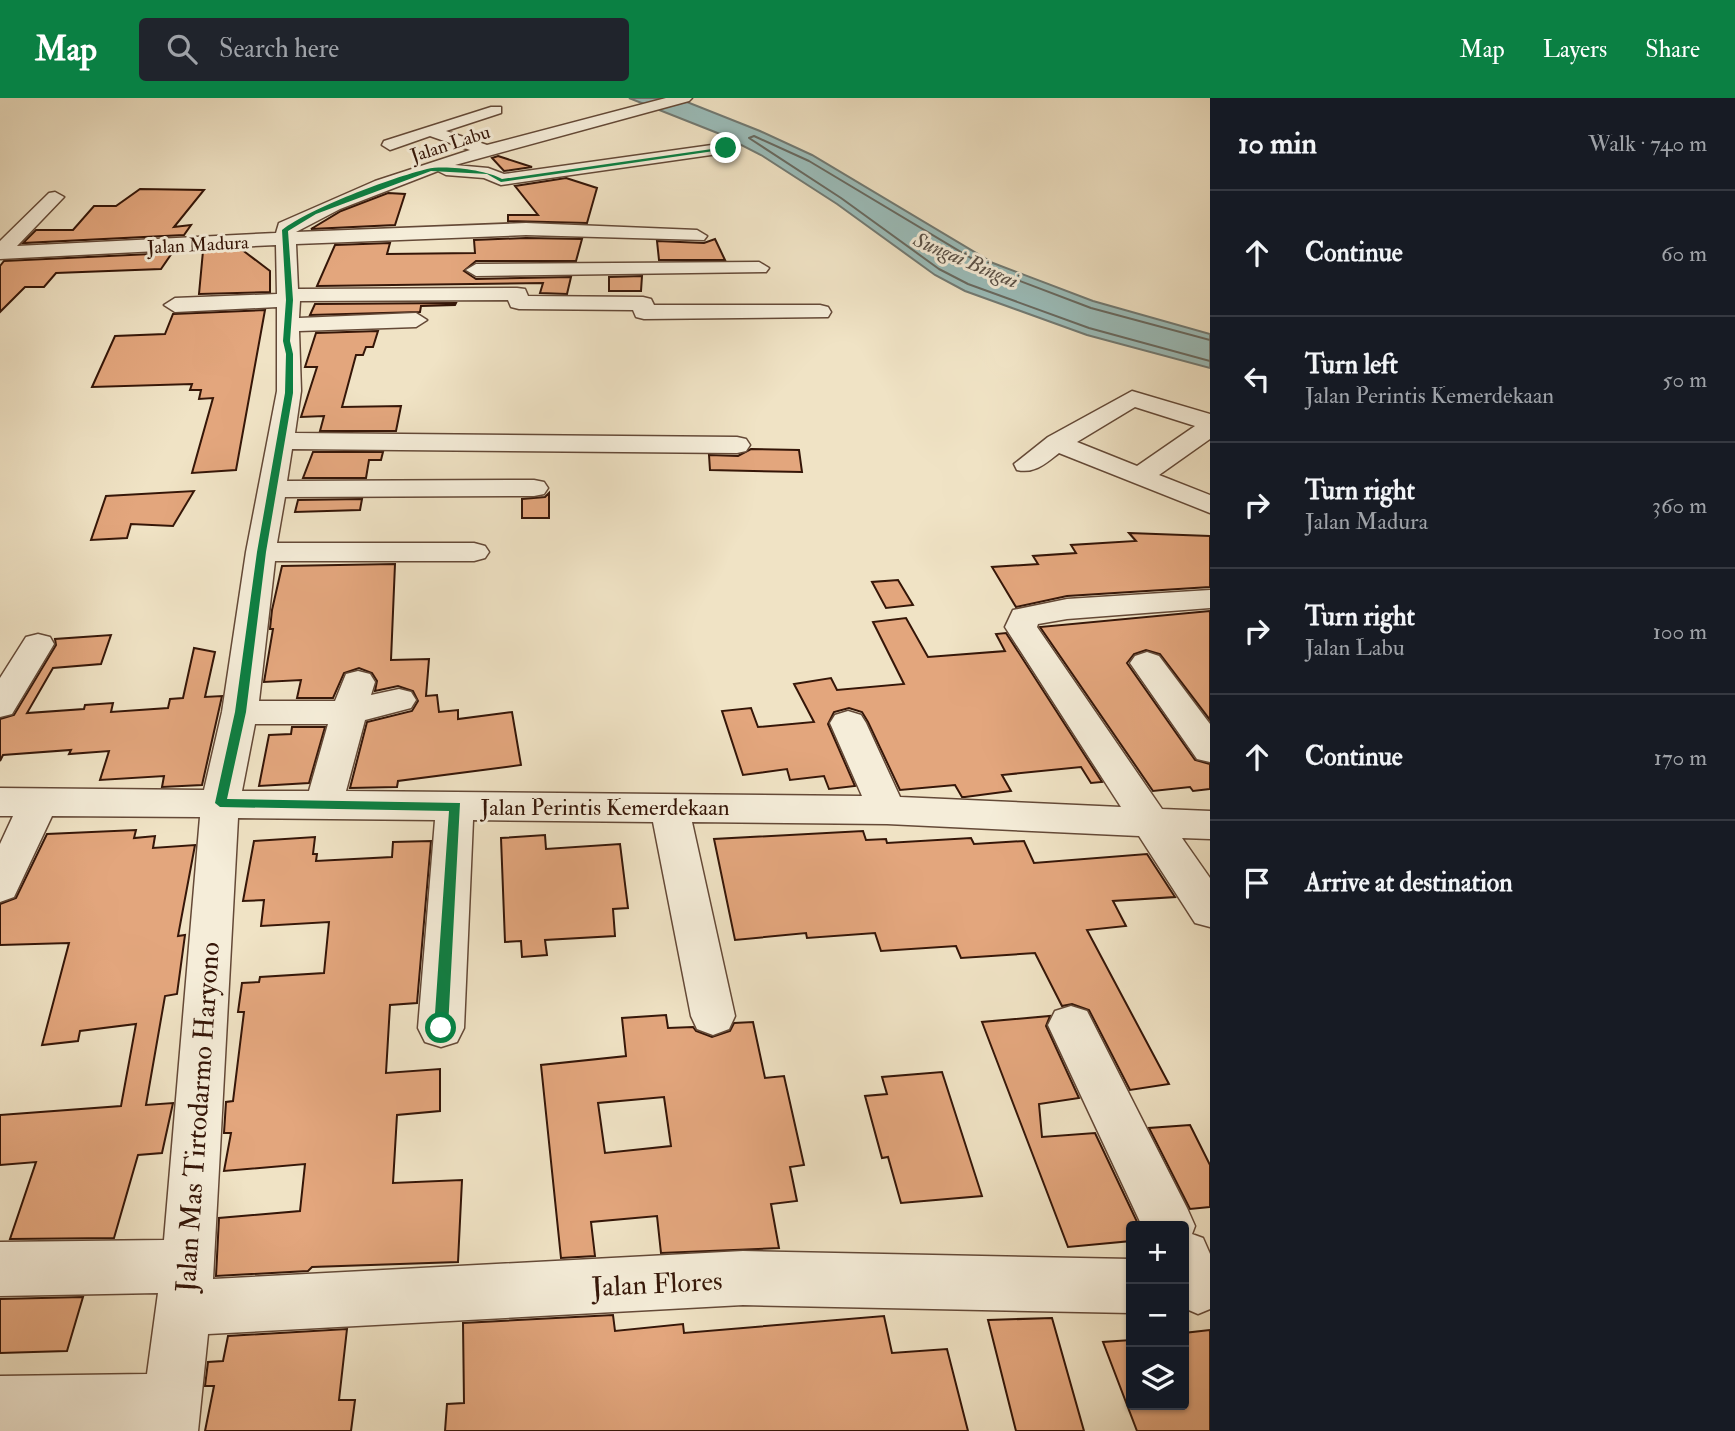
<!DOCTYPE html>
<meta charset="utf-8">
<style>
:root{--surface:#171b24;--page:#20242c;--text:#f1f3f6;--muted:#9ea1a6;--line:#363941;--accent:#0b8043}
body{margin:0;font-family:"IM FELL Double Pica",serif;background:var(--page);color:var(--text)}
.controls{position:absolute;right:21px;bottom:21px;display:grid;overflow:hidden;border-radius:7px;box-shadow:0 2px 5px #0004}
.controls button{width:63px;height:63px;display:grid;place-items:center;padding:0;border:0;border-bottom:2px solid var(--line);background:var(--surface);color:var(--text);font:35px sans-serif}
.stop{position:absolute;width:21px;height:21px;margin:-16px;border:5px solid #0b8043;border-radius:50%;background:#fff}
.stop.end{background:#0b8043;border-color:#fff;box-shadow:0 2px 7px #0008}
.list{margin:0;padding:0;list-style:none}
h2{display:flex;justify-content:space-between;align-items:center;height:91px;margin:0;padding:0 28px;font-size:30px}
h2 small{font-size:23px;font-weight:400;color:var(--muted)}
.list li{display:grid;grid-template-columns:46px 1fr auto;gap:21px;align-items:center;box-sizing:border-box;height:126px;padding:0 28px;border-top:2px solid var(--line)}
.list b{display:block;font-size:26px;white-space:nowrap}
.list p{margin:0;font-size:23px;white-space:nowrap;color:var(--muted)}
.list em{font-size:23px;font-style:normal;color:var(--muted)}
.icon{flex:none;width:38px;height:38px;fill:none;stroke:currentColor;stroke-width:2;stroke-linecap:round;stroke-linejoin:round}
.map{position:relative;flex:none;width:1210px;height:1333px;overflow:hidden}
header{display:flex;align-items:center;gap:42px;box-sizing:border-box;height:98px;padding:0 35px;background:var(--accent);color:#fff}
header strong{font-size:33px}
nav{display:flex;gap:38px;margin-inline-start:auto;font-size:24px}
.search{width:490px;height:63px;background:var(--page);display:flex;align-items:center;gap:18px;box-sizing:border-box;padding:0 24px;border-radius:7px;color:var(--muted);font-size:26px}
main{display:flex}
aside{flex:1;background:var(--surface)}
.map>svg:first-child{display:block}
.water{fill:#9bbdba;stroke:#727a73;stroke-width:2}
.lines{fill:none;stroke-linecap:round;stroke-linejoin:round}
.shore{stroke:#686a61;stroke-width:2}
.building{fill:#e3a67d;stroke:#351608;stroke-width:2;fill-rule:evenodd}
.minor-casing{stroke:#644937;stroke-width:3}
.minor{fill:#f5edd9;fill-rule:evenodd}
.route{fill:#0b8043}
.labels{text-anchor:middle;stroke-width:6;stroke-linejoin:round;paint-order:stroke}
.far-street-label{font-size:19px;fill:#351608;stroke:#f5edd9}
.far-water-label{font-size:21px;font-style:italic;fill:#595046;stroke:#f5edd9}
.street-label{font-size:23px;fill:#351608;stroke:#f5edd9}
.near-street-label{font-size:28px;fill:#351608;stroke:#f5edd9}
</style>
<header>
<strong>Map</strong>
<div class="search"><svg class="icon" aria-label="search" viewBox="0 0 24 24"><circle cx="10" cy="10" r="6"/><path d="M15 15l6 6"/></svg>Search here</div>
<nav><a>Map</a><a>Layers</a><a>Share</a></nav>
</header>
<main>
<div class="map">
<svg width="1210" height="1333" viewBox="0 0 1210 1333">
<rect width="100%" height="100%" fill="#f0e3c5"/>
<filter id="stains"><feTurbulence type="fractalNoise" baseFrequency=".00286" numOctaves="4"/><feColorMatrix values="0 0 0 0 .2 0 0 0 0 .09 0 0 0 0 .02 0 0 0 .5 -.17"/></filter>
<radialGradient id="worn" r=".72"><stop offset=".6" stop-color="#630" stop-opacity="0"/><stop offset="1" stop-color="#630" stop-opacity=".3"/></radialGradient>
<path class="water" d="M 629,0 L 677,0 L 760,33 L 812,57 L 993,165 L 1093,203 L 1210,236 L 1210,270 L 1087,237 L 965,193 L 935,177 L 837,106 L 761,57 L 720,36 Z"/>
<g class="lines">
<path class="shore" d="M 1210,242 L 1091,210 L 991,172 L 809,63 L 754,38 L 749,40 L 841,100 L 939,171 L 968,186 L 1089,230 L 1210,263"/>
</g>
<path class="building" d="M 498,58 L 532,69 L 504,73 L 492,60 Z
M 566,80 L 597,90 L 587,125 L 508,123 L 508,117 L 538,117 L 515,88 Z
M 140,91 L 204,92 L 174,129 L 191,127 L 184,137 L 23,145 L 36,132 L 73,132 L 94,108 L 116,108 Z
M 388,95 L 405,96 L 395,127 L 311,131 L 341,113 Z
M 526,140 L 582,141 L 576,163 L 476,163 L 464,173 L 476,181 L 571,179 L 567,196 L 540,195 L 543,185 L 317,188 L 335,147 L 390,145 L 387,156 L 475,155 L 474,142 Z
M 715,141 L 725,162 L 659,162 L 657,143 L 704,145 Z
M 241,151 L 270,173 L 270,194 L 199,196 L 203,153 Z
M 172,155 L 161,171 L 56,175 L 44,189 L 25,189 L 0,214 L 0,168 L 4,163 Z
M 642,178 L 641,193 L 609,193 L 609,179 Z
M 456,205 L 455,207 L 421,208 L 420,214 L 310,217 L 315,206 Z
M 265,212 L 236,372 L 192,375 L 213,300 L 199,301 L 201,292 L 190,292 L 192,286 L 92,289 L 115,238 L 165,236 L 173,216 Z
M 378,233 L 373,249 L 366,249 L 363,257 L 356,257 L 342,309 L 401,308 L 396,333 L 320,333 L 324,318 L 301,319 L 317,269 L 305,269 L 316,235 Z
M 751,351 L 799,352 L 802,374 L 710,372 L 709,357 L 738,358 Z
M 313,354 L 383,354 L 381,362 L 369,362 L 366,380 L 303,380 Z
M 194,393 L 173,428 L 131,426 L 127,440 L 91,442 L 106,398 Z
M 549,395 L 549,420 L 522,420 L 522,401 L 545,399 Z
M 362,401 L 360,412 L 295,414 L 298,402 Z
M 1129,435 L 1210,438 L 1210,489 L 1067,498 L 1016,509 L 992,469 L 1038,466 L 1033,458 L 1076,455 L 1071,447 L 1136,443 Z
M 395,466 L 391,562 L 429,561 L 426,598 L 437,597 L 439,614 L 458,612 L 458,621 L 512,614 L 521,667 L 398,683 L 397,689 L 350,690 L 367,624 L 412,613 L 418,603 L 413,593 L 398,588 L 375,593 L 377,583 L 372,575 L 359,570 L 344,575 L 333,600 L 297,600 L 301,582 L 264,584 L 273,531 L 270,531 L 272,512 L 282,468 Z
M 898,482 L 913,507 L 886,510 L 872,484 Z
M 1210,513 L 1210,622 L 1160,556 L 1146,552 L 1134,556 L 1127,565 L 1195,662 L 1210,666 L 1210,691 L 1193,693 L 1190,689 L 1153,693 L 1040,529 Z
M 906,520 L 928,559 L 1005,553 L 996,536 L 1006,535 L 1102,684 L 1091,685 L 1081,669 L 1002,677 L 1011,693 L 965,699 L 962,699 L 955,687 L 900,692 L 868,624 L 862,614 L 849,610 L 834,614 L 828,626 L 855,688 L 829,691 L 824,678 L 790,682 L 787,671 L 743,677 L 722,613 L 751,610 L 758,629 L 814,624 L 794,586 L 831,580 L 837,592 L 904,586 L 873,524 Z
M 111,537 L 101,566 L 53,570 L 27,615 L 84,611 L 85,607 L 113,605 L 111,614 L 168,610 L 170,601 L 183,600 L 194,550 L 215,554 L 205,599 L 222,598 L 202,687 L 162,689 L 164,678 L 100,682 L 109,653 L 69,656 L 71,652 L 3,657 L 0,663 L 0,621 L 14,617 L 56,547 L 55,541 Z
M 292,629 L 325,629 L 309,685 L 259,688 L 269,637 L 291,636 Z
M 136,732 L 134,740 L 155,738 L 153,750 L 195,747 L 178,838 L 185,837 L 177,896 L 165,898 L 146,1007 L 173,1005 L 162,1055 L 138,1057 L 114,1140 L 10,1141 L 36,1064 L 0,1067 L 0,1017 L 121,1008 L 136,926 L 80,933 L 78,943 L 42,947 L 69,845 L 0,847 L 0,806 L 16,800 L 47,736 Z
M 863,733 L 866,742 L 886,741 L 887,745 L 971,740 L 974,746 L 1024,743 L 1034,765 L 1147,756 L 1175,799 L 1113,803 L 1126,828 L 1087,832 L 1169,986 L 1130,992 L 1089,912 L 1072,906 L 1062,908 L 1035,855 L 961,860 L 956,848 L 881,853 L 875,835 L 807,840 L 806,835 L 735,842 L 714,741 Z
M 545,737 L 546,751 L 620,746 L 628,810 L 613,811 L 615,838 L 545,842 L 547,857 L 522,859 L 521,843 L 505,844 L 501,740 Z
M 315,739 L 313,756 L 317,756 L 316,763 L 392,759 L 393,744 L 431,743 L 417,905 L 390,907 L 386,975 L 440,971 L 440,1013 L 397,1017 L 393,1085 L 462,1082 L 458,1164 L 312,1169 L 308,1173 L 216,1178 L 219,1120 L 300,1113 L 305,1066 L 224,1073 L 231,1035 L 224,1035 L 226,1004 L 233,1003 L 244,914 L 238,914 L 242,885 L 259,884 L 260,879 L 324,875 L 329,824 L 261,828 L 264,802 L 243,803 L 254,743 Z
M 666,917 L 668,930 L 693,929 L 696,933 L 712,939 L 730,933 L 734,925 L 753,924 L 765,980 L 784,978 L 804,1067 L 790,1069 L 797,1103 L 771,1106 L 779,1150 L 661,1155 L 657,1118 L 591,1124 L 595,1158 L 561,1160 L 541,967 L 626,958 L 622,920 ZM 664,999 L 671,1048 L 605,1055 L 598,1005 Z
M 1050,918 L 1046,928 L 1079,1000 L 1039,1006 L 1042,1039 L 1095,1035 L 1139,1128 L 1131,1128 L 1131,1143 L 1068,1149 L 982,924 Z
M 942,974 L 982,1098 L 901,1105 L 888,1059 L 882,1060 L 865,998 L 887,996 L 882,979 Z
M 1190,1027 L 1210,1067 L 1210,1109 L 1190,1111 L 1149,1030 Z
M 83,1199 L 67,1253 L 0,1255 L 0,1201 Z
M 613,1217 L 615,1233 L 683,1226 L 684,1235 L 884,1218 L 892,1255 L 947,1251 L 968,1333 L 445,1333 L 447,1306 L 464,1305 L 463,1225 Z
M 1052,1220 L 1084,1333 L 1016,1333 L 988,1222 Z
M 347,1231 L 339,1302 L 355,1302 L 351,1333 L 205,1333 L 214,1288 L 205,1288 L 208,1264 L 223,1263 L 228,1238 Z
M 1210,1232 L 1210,1333 L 1137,1333 L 1103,1244 L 1131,1242 L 1131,1307 L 1184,1307 L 1184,1235 Z"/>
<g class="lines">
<defs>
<path id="minor" d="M 666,0 L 692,0 L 689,3 L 455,67 L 488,70 L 504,76 L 726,45 L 732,46 L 732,54 L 501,87 L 484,80 L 446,77 L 438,73 L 340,111 L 296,134 L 526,125 L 697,132 L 707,138 L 704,142 L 526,137 L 296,146 L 298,191 L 517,190 L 525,191 L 528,198 L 643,199 L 651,201 L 654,207 L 820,207 L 828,209 L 831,214 L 828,219 L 644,221 L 636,219 L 633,212 L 519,211 L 511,209 L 508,202 L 300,203 L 299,220 L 416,215 L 427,222 L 416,229 L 299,233 L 301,293 L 295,335 L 737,339 L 746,341 L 750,347 L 746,353 L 737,355 L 292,351 L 287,383 L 534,382 L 544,384 L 548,390 L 544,396 L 534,398 L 285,399 L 277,445 L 474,445 L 485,448 L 489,454 L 485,460 L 474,463 L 275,463 L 259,603 L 335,603 L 346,576 L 358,573 L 370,576 L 375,584 L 371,597 L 399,591 L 411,594 L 416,602 L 411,610 L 365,622 L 346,693 L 862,698 L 830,625 L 835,617 L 848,613 L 861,617 L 866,625 L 900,699 L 1121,709 L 1005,529 L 1013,512 L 1067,501 L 1210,492 L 1210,510 L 1067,521 L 1038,526 L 1037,529 L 1162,711 L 1210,713 L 1210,741 L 1182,740 L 1210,780 L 1210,829 L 1195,825 L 1139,738 L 887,726 L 692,724 L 735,918 L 729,931 L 713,937 L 697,931 L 691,918 L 653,724 L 473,722 L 464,930 L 457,944 L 441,949 L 425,944 L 418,930 L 435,722 L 238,720 L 213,1181 L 743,1153 L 1131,1161 L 1131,1215 L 743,1207 L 208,1236 L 198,1333 L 0,1333 L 0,1278 L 147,1276 L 158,1195 L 0,1198 L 0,1144 L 164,1142 L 200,719 L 52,718 L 14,799 L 0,804 L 0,746 L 13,718 L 0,718 L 0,690 L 204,692 L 222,614 L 246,454 L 277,293 L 277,209 L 175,214 L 164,207 L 175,200 L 277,196 L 276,147 L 0,161 L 0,143 L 49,95 L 55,94 L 64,99 L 17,148 L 276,135 L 279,125 L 375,83 L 470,52 L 430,38 L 390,52 L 382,47 L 384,43 L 491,9 L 501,9 L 501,15 L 446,33 L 487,47 ZM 255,626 L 328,626 L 309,693 L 242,693 Z
M 759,164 L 769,170 L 766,174 L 476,178 L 466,172 L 476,166 Z
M 1132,293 L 1210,316 L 1210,341 L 1159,377 L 1210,397 L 1210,415 L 1059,355 C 1046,365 1035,376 1017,372 L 1014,366 L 1048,339 ZM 1135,309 L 1195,328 L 1137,368 L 1077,344 Z
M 38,536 L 50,539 L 54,546 L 12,616 L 0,619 L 0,580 L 26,539 Z
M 1147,554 L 1159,558 L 1210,626 L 1210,664 L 1197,661 L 1130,565 L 1135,558 Z
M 1071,908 L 1087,913 L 1187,1110 L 1195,1128 L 1192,1136 L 1203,1140 L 1210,1156 L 1210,1211 L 1198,1216 L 1184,1210 L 1184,1128 L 1142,1128 L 1048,927 L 1055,913 Z"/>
</defs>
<use href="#minor" class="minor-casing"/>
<use href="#minor" class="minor"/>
</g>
<path class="route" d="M 726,49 L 728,51 L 501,84 L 487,76 L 431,73 L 316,116 L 288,133 L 293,202 L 290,243 L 293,256 L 293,295 L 266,454 L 246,614 L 227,701 L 460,705 L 448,930 L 441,936 L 434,930 L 449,713 L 220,709 L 215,705 L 235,614 L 257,454 L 285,295 L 286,256 L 283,243 L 286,202 L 282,132 C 310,110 391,80 427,71 C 445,67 486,72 502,81 Z"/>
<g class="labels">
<g class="far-street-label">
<text transform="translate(450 45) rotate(-18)" y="7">Jalan Labu</text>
<text transform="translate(198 146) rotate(-3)" y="7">Jalan Madura</text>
</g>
<g class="far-water-label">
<text transform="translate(966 162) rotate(23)" y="7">Sungai Bingai</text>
</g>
<g class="street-label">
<text x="605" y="717">Jalan Perintis Kemerdekaan</text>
</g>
<g class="near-street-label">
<text transform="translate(197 1019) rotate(-86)" y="10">Jalan Mas Tirtodarmo Haryono</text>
<text transform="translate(657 1185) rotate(-3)" y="10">Jalan Flores</text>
</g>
</g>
<rect width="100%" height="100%" filter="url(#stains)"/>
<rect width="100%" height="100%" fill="url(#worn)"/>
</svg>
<div class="controls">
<button>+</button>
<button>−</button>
<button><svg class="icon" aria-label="layers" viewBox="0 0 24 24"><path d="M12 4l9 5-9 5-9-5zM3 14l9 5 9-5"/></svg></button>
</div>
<div class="stop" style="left:441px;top:930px"></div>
<div class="stop end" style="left:726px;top:50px"></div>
</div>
<aside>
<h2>10 min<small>Walk · 740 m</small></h2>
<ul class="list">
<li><svg class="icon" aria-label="ahead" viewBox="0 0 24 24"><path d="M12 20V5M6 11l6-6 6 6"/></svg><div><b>Continue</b></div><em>60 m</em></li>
<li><svg class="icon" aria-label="left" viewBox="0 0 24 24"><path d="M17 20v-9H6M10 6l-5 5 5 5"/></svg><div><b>Turn left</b><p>Jalan Perintis Kemerdekaan</p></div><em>50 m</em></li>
<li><svg class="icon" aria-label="right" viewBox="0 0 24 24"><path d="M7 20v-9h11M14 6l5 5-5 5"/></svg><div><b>Turn right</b><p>Jalan Madura</p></div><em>360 m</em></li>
<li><svg class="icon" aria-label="right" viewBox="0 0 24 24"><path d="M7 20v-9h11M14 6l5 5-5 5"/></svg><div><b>Turn right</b><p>Jalan Labu</p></div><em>100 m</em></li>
<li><svg class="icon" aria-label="ahead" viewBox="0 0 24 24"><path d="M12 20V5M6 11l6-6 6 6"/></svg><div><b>Continue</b></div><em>170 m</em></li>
<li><svg class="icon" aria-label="arrive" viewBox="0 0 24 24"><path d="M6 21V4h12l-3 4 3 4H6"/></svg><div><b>Arrive at destination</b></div></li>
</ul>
</aside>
</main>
